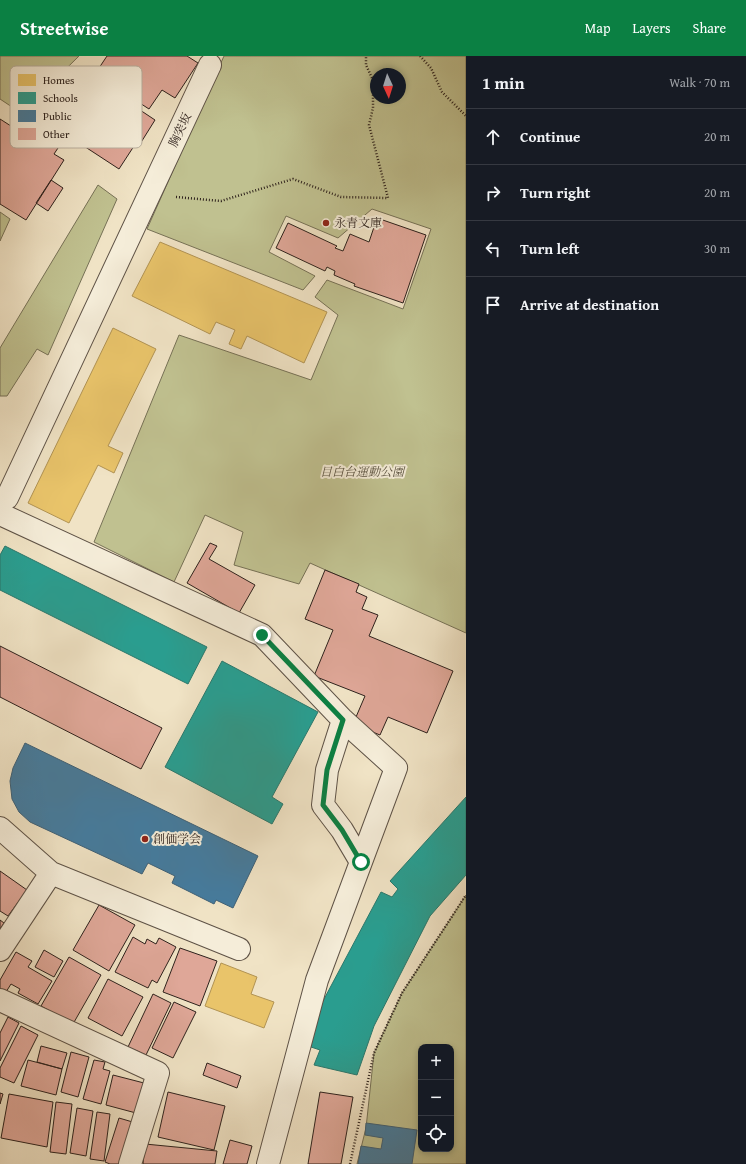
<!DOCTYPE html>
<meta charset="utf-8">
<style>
:root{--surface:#171b24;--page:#242831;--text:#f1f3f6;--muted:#9ea1a6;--line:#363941;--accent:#0b8043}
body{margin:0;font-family:"Gentium Book Plus","Noto Serif JP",serif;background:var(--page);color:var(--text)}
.controls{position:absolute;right:12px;bottom:12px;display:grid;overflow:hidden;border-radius:8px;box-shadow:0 2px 6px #0003}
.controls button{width:36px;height:36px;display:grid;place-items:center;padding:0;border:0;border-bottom:1px solid var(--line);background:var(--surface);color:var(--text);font:20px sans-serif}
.compass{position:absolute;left:370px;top:12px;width:36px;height:36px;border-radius:50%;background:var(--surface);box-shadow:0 2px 6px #0003;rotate:176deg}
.stop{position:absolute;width:12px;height:12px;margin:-9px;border:3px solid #0b8043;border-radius:50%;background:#fff}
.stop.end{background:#0b8043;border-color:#fff;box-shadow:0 1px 4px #0008}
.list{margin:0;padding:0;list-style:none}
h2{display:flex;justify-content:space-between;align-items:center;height:52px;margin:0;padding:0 16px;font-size:17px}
h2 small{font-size:13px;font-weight:400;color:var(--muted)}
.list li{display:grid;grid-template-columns:26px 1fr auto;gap:12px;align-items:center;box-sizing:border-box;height:56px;padding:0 16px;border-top:1px solid var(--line)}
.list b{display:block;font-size:15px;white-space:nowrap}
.list em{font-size:13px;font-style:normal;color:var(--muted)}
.icon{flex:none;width:22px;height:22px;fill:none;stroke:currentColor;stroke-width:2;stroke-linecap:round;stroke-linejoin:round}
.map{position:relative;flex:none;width:466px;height:1108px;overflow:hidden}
header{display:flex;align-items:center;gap:24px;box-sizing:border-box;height:56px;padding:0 20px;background:var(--accent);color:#fff}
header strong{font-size:19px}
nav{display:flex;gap:22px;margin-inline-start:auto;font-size:14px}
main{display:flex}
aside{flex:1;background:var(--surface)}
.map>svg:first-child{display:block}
.green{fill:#c0c190;stroke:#767156;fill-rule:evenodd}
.homes{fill:#e9c46a;stroke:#b19353}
.schools{fill:#2a9d8f;stroke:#2b786c}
.public{fill:#457b9d;stroke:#3e6076}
.building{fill:#dfa798;stroke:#2d211c}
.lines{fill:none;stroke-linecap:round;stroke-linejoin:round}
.minor-casing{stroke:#5e5246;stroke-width:24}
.path{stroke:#2d211c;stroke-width:2.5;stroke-dasharray:1 2;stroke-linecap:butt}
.minor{stroke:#f5edd9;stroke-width:22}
.route{stroke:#0b8043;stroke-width:5}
.poi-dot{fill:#8f2418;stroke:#f5edd9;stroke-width:1.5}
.labels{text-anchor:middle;stroke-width:4;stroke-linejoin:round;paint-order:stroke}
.street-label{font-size:12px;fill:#2d211c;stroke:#f5edd9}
.poi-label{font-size:12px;fill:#2d211c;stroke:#f5edd9;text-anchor:start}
.park-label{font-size:12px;font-style:italic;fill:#59513f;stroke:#f5edd9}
.key{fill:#f5edd9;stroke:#b9b0a0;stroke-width:1}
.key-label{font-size:11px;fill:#2d211c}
</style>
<header>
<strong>Streetwise</strong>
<nav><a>Map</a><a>Layers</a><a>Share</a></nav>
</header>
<main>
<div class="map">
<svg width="466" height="1108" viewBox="0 0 466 1108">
<rect width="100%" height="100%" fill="#f0e3c5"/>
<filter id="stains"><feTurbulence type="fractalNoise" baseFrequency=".005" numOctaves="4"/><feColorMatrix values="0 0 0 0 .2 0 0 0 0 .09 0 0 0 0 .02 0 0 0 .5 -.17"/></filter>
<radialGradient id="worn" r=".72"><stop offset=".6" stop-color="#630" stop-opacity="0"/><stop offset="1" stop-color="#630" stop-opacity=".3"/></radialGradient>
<path class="green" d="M 0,0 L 79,0 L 21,57 L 0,43 Z
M 224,0 L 466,0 L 466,577 L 310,507 L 299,528 L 234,509 L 243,476 L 205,459 L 174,526 L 94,486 L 179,279 L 311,324 L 338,259 L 315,241 L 327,224 L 403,253 L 431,173 L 372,153 L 338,182 L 286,160 L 269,196 L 315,220 L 303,234 L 147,173 ZM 376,18 L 400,18 L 400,42 L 376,42 Z
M 98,129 L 117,143 L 48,299 L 37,293 L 7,340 L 0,340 L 0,292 Z
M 0,156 L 10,163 L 0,185 Z
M 466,839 L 466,1108 L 357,1108 L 366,1072 L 374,997 L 402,937 ZM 421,991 L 451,991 L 451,1093 L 421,1093 Z"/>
<path class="homes" d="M 160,186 L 327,256 L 304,307 L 247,280 L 241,293 L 229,288 L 235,274 L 216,266 L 210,278 L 132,240 Z
M 113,272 L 156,293 L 108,390 L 123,397 L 114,417 L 98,409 L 69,467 L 28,447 Z
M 221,907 L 257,921 L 251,938 L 274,946 L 264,972 L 205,950 Z"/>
<path class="schools" d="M 5,490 L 207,591 L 188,628 L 0,534 L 0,499 Z
M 222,605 L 318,656 L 272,741 L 283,748 L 272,768 L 165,711 Z
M 466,741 L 466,819 L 430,860 L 374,970 L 357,1019 L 314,1009 L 320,994 L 308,990 L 316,963 L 323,945 L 381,836 L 392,841 L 398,833 L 390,825 Z"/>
<path class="public" d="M 25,687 L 258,800 L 233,852 L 216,844 L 214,848 L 172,827 L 175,820 L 148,807 L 142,818 L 30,766 L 19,756 L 12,743 L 10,725 L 13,712 Z
M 366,1067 L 417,1074 L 412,1108 L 358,1108 L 361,1090 L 381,1093 L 383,1082 L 365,1079 Z"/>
<path class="building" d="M 107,0 L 187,0 L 198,7 L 175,42 L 162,34 L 149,53 L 95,18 Z
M 128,46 L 155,64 L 140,88 L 112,70 Z
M 41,55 L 70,74 L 54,98 L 64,104 L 26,164 L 0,148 L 0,63 L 25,79 Z
M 81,56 L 134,90 L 119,113 L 67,79 Z
M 51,124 L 63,132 L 48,155 L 36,147 Z
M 377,162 L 426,179 L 403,247 L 354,230 L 355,228 L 334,219 L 335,215 L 327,211 L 325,215 L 276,192 L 288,167 L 337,190 L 335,192 L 343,195 L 350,178 L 369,186 Z
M 210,487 L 217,490 L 209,503 L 255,529 L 239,557 L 187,527 Z
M 325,514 L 359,528 L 356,536 L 367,541 L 362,553 L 378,559 L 369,580 L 453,615 L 427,677 L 388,661 L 380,679 L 353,668 L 365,640 L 314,620 L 333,574 L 305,563 Z
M 0,590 L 162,672 L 141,713 L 0,641 Z
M 0,815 L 27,834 L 8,860 L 0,855 Z
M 99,849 L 135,869 L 109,915 L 73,894 Z
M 0,864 L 4,867 L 0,873 Z
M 133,881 L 145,888 L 147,883 L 156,888 L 159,882 L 176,891 L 157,927 L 152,924 L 148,932 L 115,916 Z
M 180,892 L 217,905 L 200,950 L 163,936 Z
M 44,894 L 63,905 L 54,921 L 35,911 Z
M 16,896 L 32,905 L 28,911 L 52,925 L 38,948 L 18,937 L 20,933 L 11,928 L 6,936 L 0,933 L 0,924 Z
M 69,901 L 101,919 L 73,968 L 41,950 Z
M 108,923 L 143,941 L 122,980 L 88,962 Z
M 153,938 L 171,947 L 146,999 L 128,991 Z
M 174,946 L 196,956 L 173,1002 L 152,992 Z
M 8,961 L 19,967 L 0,1005 L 0,977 Z
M 21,970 L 38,979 L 14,1027 L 0,1021 L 0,1012 Z
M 41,990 L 67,997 L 62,1013 L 37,1006 Z
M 71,996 L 89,1001 L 78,1041 L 61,1036 Z
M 28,1004 L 62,1013 L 56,1039 L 21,1030 Z
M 94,1004 L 105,1006 L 103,1013 L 110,1015 L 101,1048 L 83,1043 Z
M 207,1007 L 241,1020 L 237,1032 L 203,1019 Z
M 113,1019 L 144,1027 L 136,1057 L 106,1049 Z
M 168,1036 L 225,1050 L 214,1094 L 158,1081 Z
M 320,1036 L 353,1041 L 341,1108 L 308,1108 Z
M 0,1037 L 3,1038 L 0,1048 Z
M 9,1038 L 53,1046 L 47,1091 L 1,1082 Z
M 56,1046 L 72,1048 L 66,1098 L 50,1096 Z
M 77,1052 L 93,1055 L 86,1100 L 70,1097 Z
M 97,1056 L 110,1058 L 104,1105 L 90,1103 Z
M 119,1062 L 136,1067 L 123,1108 L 110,1108 L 105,1106 Z
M 230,1084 L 252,1090 L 247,1108 L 223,1108 Z
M 145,1088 L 217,1095 L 215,1108 L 143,1108 Z"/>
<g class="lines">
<defs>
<path id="minor" d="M 0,445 L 7,442 L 210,9
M 0,458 L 262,579 L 343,664 L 396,712 L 317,924 L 268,1108
M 343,664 L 327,714 L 323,749 L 342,774 L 361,806
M 0,772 L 51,817 L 239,893
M 0,894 L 51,817
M 0,944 L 158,1017 L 130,1108"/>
</defs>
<use href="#minor" class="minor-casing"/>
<path class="path" d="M 420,0 L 431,12 L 442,36 L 466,60
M 176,141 L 221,145 L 293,123 L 341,141 L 388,142 L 369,69 L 373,52 L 373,24 L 366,9 L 366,0
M 350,1108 L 374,997 L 402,937 L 466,839"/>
<use href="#minor" class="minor"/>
</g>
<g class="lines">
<path class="route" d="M 262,579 L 343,664 L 327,714 L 323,749 L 342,774 L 361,806"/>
</g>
<g class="poi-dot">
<circle cx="326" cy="167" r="4"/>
<circle cx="145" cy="783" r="4"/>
</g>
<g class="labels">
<g class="street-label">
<text transform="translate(180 74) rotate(-65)" y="4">胸突坂</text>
</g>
<g class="poi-label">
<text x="334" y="171">永青文庫</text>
<text x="153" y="787">創価学会</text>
</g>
<g class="park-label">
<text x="362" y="420">目白台運動公園</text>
</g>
</g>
<rect x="10" y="10" width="132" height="82" rx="6" class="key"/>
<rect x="18" y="18" width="18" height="12" fill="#e9c46a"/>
<rect x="18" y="36" width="18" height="12" fill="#2a9d8f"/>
<rect x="18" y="54" width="18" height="12" fill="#457b9d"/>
<rect x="18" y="72" width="18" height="12" fill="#dfa798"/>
<g class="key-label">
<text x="43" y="28">Homes</text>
<text x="43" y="46">Schools</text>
<text x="43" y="64">Public</text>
<text x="43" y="82">Other</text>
</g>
<rect width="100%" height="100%" filter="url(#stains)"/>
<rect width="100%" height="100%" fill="url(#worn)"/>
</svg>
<div class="controls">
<button>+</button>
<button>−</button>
<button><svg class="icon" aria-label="locate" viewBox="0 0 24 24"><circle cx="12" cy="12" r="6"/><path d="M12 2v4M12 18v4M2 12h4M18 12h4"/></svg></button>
</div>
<svg class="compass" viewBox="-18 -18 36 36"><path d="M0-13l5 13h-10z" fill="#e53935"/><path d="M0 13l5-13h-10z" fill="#9ea1a6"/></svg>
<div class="stop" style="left:361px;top:806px"></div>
<div class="stop end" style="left:262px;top:579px"></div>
</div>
<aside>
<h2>1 min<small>Walk · 70 m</small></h2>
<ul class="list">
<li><svg class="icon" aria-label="ahead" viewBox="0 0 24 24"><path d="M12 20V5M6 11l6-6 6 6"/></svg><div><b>Continue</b></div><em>20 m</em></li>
<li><svg class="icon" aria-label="right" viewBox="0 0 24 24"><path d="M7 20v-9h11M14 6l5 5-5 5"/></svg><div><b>Turn right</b></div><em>20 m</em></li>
<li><svg class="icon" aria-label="left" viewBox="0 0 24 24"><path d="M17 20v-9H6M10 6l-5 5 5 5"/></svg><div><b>Turn left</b></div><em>30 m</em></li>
<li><svg class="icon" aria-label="arrive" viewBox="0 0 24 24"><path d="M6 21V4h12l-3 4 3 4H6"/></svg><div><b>Arrive at destination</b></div></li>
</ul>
</aside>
</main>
